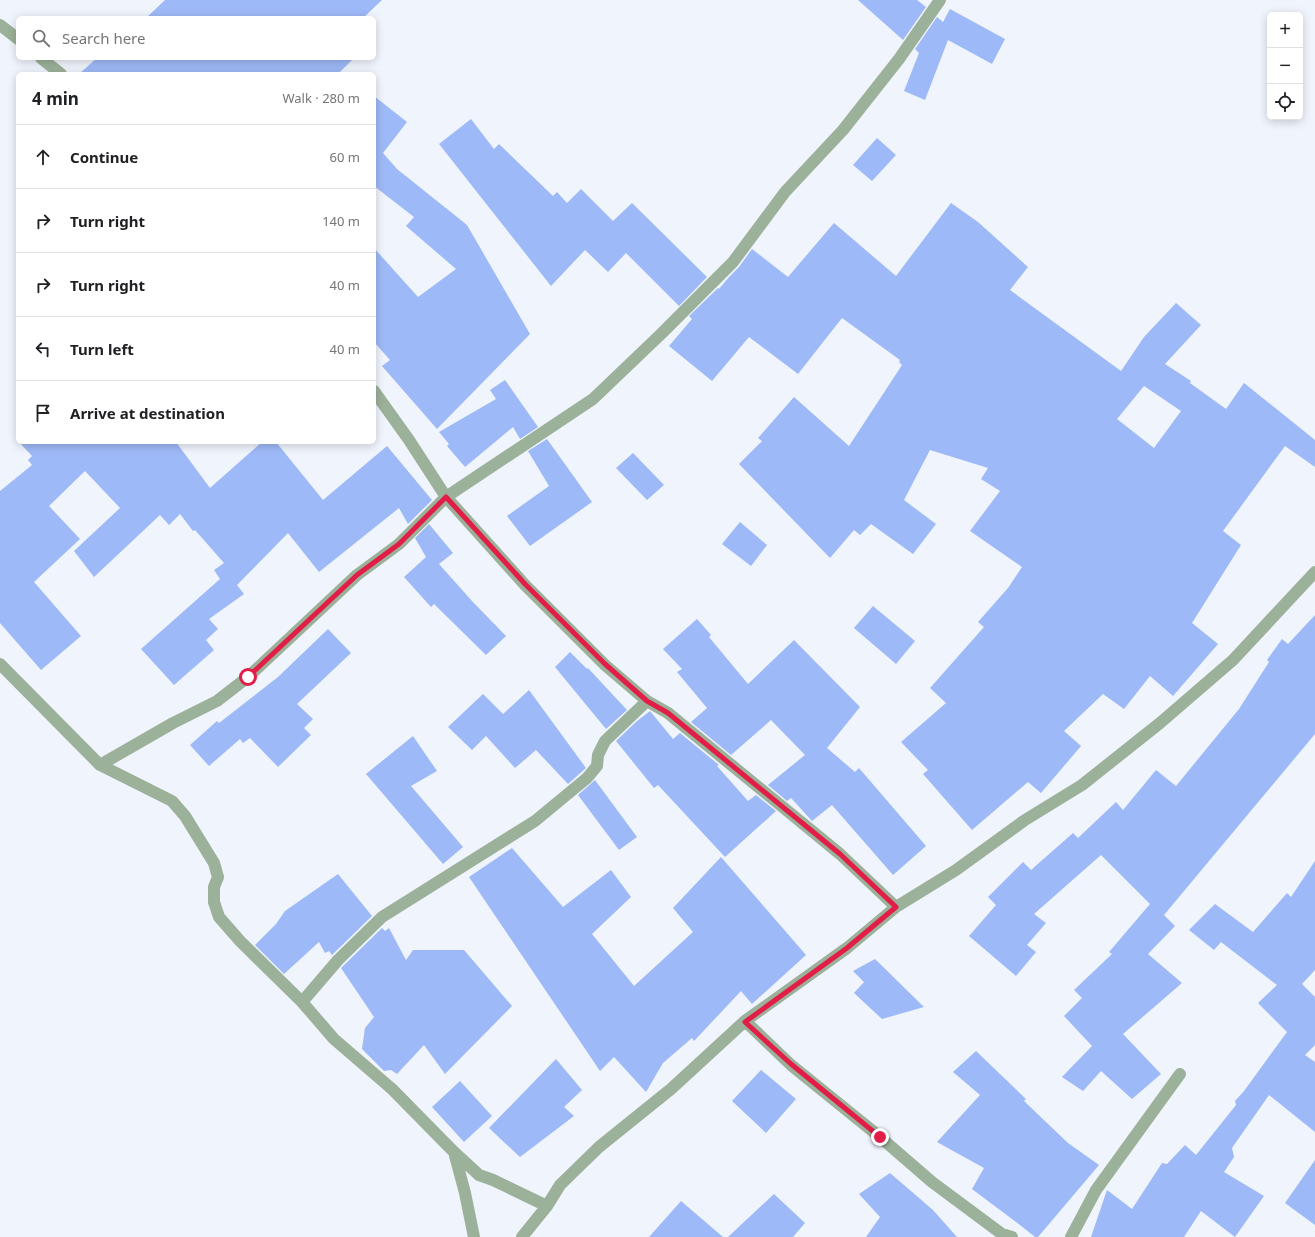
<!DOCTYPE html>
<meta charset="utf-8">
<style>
:root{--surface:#fff;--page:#f2f2f2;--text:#202124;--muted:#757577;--line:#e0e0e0}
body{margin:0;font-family:"Noto Sans",sans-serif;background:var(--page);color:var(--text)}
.controls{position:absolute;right:12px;top:12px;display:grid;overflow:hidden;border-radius:6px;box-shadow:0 2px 10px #0003}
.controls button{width:36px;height:36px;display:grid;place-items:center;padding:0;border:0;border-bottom:1px solid var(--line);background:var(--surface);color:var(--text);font:20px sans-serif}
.stop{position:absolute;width:12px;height:12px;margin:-9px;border:3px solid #e11d48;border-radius:50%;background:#fff}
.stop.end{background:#e11d48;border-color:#fff;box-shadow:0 1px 4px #0008}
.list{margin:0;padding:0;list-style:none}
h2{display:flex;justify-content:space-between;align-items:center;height:52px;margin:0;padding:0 16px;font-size:17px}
h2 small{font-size:13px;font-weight:400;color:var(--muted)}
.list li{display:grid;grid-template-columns:26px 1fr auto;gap:12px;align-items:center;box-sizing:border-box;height:64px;padding:0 16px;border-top:1px solid var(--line)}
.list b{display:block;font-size:15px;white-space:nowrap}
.list em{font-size:13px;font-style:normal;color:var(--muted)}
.icon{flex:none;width:22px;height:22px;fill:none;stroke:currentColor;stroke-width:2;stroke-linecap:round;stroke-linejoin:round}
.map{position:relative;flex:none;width:1315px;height:1237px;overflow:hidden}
.search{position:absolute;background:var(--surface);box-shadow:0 2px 10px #0003;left:16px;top:16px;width:360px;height:44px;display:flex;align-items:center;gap:10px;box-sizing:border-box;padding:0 14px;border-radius:6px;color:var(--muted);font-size:15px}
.panel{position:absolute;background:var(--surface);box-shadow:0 2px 10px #0003;left:16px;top:72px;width:360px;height:372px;border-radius:6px}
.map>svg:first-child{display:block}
.building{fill:#9eb9f7;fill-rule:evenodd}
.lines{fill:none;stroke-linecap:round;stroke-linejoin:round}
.street{stroke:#9cb199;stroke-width:12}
.route{stroke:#e11d48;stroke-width:5}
</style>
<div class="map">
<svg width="1315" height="1237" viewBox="0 0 1315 1237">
<rect width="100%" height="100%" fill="#f0f4fd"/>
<path class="building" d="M 165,0 L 382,0 L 363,18 L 146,18 Z
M 858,0 L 917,0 L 926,7 L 903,40 Z
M 950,9 L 1005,39 L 992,64 L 948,40 L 925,100 L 904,91 L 919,53 L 915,49 L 937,17 L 943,22 Z
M 97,58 L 354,58 L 338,74 L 79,74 Z
M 374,96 L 407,122 L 383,153 L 397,169 L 467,225 L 530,334 L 437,429 L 382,366 L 390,360 L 374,342 L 374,248 L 418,297 L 456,269 L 406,226 L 414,217 L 374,186 Z
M 471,119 L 494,149 L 499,144 L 553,196 L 557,192 L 567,203 L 581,189 L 613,221 L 632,203 L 707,277 L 679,306 L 626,253 L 608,272 L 585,250 L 551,286 L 439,144 Z
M 877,138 L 896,155 L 872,181 L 853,165 Z
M 951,203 L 978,222 L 1028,267 L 1010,290 L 1121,371 L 1144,337 L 1176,303 L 1201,325 L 1165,364 L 1191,381 L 1190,383 L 1226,409 L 1244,383 L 1315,440 L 1315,467 L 1285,446 L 1223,531 L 1241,545 L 1192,623 L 1218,644 L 1173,696 L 1150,676 L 1124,709 L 1103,694 L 1064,731 L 1081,746 L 1041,793 L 1028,782 L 972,830 L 923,774 L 928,770 L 901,742 L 946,703 L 930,688 L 984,627 L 978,622 L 1008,588 L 1022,567 L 970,531 L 1000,491 L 981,479 L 988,468 L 930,450 L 904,500 L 936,524 L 913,554 L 871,524 L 860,535 L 854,530 L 830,558 L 739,464 L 762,441 L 758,438 L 794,397 L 849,446 L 902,365 L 899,362 L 900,360 L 842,318 L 798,374 L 749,337 L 712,381 L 669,346 L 692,319 L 689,316 L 718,288 L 719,289 L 729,277 L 739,267 L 752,249 L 788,277 L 834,223 L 896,276 ZM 1144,386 L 1181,411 L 1154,448 L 1117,419 Z
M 505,380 L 538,427 L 520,439 L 513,427 L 465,467 L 447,446 L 449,444 L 439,432 L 496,399 L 490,390 Z
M 547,439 L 592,502 L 530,546 L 507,516 L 549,486 L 528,451 Z
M 19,442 L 176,442 L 210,488 L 262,442 L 276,442 L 323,500 L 387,446 L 432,500 L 408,524 L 399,508 L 319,572 L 288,533 L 237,585 L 244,594 L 209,619 L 218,629 L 206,640 L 214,650 L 174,685 L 141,649 L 220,579 L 214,570 L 224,563 L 195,530 L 193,531 L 180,514 L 169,525 L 160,515 L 94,577 L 74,551 L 120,508 L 85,471 L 49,506 L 80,539 L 34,582 L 81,636 L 41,670 L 0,623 L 0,491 L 32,465 L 28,460 L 32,456 Z
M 633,453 L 664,485 L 647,500 L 616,468 Z
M 740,522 L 767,545 L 751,566 L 722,544 Z
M 429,524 L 453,553 L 439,564 L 472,601 L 506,636 L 486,655 L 434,604 L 431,607 L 404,577 L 426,557 L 415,538 Z
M 873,606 L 915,641 L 896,664 L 854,628 Z
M 1315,615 L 1315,734 L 1164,915 L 1175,926 L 1148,954 L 1182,983 L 1123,1034 L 1161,1074 L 1132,1099 L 1101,1071 L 1083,1091 L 1062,1077 L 1092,1046 L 1064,1016 L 1082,998 L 1074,990 L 1112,954 L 1109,952 L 1150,904 L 1101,855 L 1034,914 L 1046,923 L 1027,945 L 1036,952 L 1016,976 L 969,936 L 996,905 L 988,897 L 1023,862 L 1031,870 L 1073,833 L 1078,838 L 1116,802 L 1123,810 L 1156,770 L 1176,786 L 1239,709 L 1269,662 L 1267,660 L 1282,639 L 1288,644 Z
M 697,619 L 711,635 L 709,637 L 748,684 L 794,640 L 860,707 L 827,748 L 855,772 L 859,768 L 926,846 L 893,875 L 832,805 L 812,821 L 791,798 L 787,801 L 768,785 L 805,755 L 771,720 L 731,755 L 691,722 L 707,708 L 677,672 L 682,669 L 663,649 Z
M 328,629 L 351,653 L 297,704 L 313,719 L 304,728 L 311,735 L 278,767 L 250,738 L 243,743 L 240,739 L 209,766 L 190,745 L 217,721 L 219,723 L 278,677 Z
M 570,652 L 587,669 L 588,668 L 627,710 L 606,729 L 555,667 Z
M 529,690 L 586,768 L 568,784 L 536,750 L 515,768 L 486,736 L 472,750 L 448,727 L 483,694 L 503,714 Z
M 650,711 L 673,739 L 680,733 L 719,765 L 717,766 L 748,801 L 756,795 L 776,811 L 725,857 L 658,785 L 654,788 L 616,741 L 637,721 Z
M 413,736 L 437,771 L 411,786 L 463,847 L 443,864 L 366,774 Z
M 595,780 L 637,837 L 619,850 L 578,795 Z
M 512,848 L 563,907 L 611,870 L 631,897 L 592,934 L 634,986 L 693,932 L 673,908 L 721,857 L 806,955 L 752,1004 L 741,991 L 694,1041 L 692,1038 L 663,1063 L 646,1092 L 614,1057 L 600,1071 L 469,877 Z
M 1315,861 L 1315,970 L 1302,984 L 1315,997 L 1315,1045 L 1305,1055 L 1315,1062 L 1315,1132 L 1269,1095 L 1232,1148 L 1234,1157 L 1224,1172 L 1264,1196 L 1235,1237 L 1201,1211 L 1184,1237 L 1091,1237 L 1107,1190 L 1132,1209 L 1162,1163 L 1167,1164 L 1185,1145 L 1196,1155 L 1236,1105 L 1235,1101 L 1244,1091 L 1287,1032 L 1258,1003 L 1277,985 L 1221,942 L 1214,950 L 1189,930 L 1215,904 L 1253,932 L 1287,893 L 1291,897 Z
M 338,874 L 372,916 L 332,955 L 329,951 L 325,953 L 319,942 L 284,974 L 255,945 L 276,924 L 285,911 Z
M 382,928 L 385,931 L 389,928 L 406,960 L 413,950 L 464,950 L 512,1006 L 445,1074 L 424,1045 L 397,1074 L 391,1070 L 384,1071 L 362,1049 L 365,1028 L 374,1017 L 341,968 Z
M 875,959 L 924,1007 L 882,1019 L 854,993 L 864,982 L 853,971 Z
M 976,1051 L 1026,1099 L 1024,1101 L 1068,1143 L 1099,1165 L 1038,1237 L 1035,1237 L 1020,1225 L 972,1189 L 984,1168 L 937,1142 L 980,1095 L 953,1072 Z
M 556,1059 L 582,1090 L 564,1107 L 574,1116 L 520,1157 L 489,1128 Z
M 761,1070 L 796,1099 L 766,1133 L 732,1101 Z
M 460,1081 L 492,1116 L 464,1142 L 432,1107 Z
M 1315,1160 L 1315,1225 L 1285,1203 Z
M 890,1173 L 933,1210 L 957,1237 L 866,1237 L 880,1217 L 859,1194 Z
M 774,1194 L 805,1223 L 793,1237 L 728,1237 Z
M 681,1201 L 723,1237 L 649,1237 Z"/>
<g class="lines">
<path class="street" d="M 0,25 L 18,39
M 41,58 L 61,74
M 374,391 L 409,440 L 446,497 L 525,585 L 605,665 L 647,701 L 668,713 L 840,854 L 896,907
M 0,664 L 100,765 L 172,801 L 185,816 L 214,863 L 218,877 L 214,887 L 214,902 L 219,917 L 240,941 L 302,1002 L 334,1039 L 392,1089 L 454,1152 L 479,1175 L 493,1180 L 547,1206
M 100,765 L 173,723 L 217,701 L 248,677 L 357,575 L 399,544 L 446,497 L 593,399 L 661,334 L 733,262 L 785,192 L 843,130 L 899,59 L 940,0
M 302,1002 L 338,960 L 382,917 L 535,821 L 587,778 L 597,766 L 598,755 L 605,741 L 647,701
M 745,1021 L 791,1065 L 880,1137 L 932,1182 L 1002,1234 L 1012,1237
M 454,1152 L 465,1193 L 474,1237
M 522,1237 L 547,1206 L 560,1185 L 599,1147 L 671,1089 L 745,1021 L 847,948 L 896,907 L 956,870 L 1025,820 L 1082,785 L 1160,723 L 1233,660 L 1315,572
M 1071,1237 L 1096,1190 L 1180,1074"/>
</g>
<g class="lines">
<path class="route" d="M 248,677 L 357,575 L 399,544 L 446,497 L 525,584 L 605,664 L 647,701 L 668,713 L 840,854 L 896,907 L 847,948 L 745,1022 L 791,1064 L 880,1137"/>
</g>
</svg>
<div class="controls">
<button>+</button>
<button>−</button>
<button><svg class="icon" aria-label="locate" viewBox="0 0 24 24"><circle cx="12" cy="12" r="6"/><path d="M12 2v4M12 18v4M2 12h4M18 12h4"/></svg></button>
</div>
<div class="stop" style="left:248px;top:677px"></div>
<div class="stop end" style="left:880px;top:1137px"></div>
<div class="search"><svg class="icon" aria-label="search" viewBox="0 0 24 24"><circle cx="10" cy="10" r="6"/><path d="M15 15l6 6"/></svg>Search here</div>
<section class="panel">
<h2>4 min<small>Walk · 280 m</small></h2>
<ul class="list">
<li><svg class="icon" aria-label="ahead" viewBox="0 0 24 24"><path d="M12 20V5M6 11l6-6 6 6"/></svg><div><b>Continue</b></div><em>60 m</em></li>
<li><svg class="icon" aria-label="right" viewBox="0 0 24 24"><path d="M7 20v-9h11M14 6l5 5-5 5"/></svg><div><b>Turn right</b></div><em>140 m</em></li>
<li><svg class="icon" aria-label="right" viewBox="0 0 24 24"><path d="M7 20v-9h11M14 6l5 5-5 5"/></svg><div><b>Turn right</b></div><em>40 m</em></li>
<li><svg class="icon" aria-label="left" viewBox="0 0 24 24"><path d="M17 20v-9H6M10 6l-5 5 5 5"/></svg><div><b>Turn left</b></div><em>40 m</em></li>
<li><svg class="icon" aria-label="arrive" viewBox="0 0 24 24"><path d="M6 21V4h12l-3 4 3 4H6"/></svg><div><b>Arrive at destination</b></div></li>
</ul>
</section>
</div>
